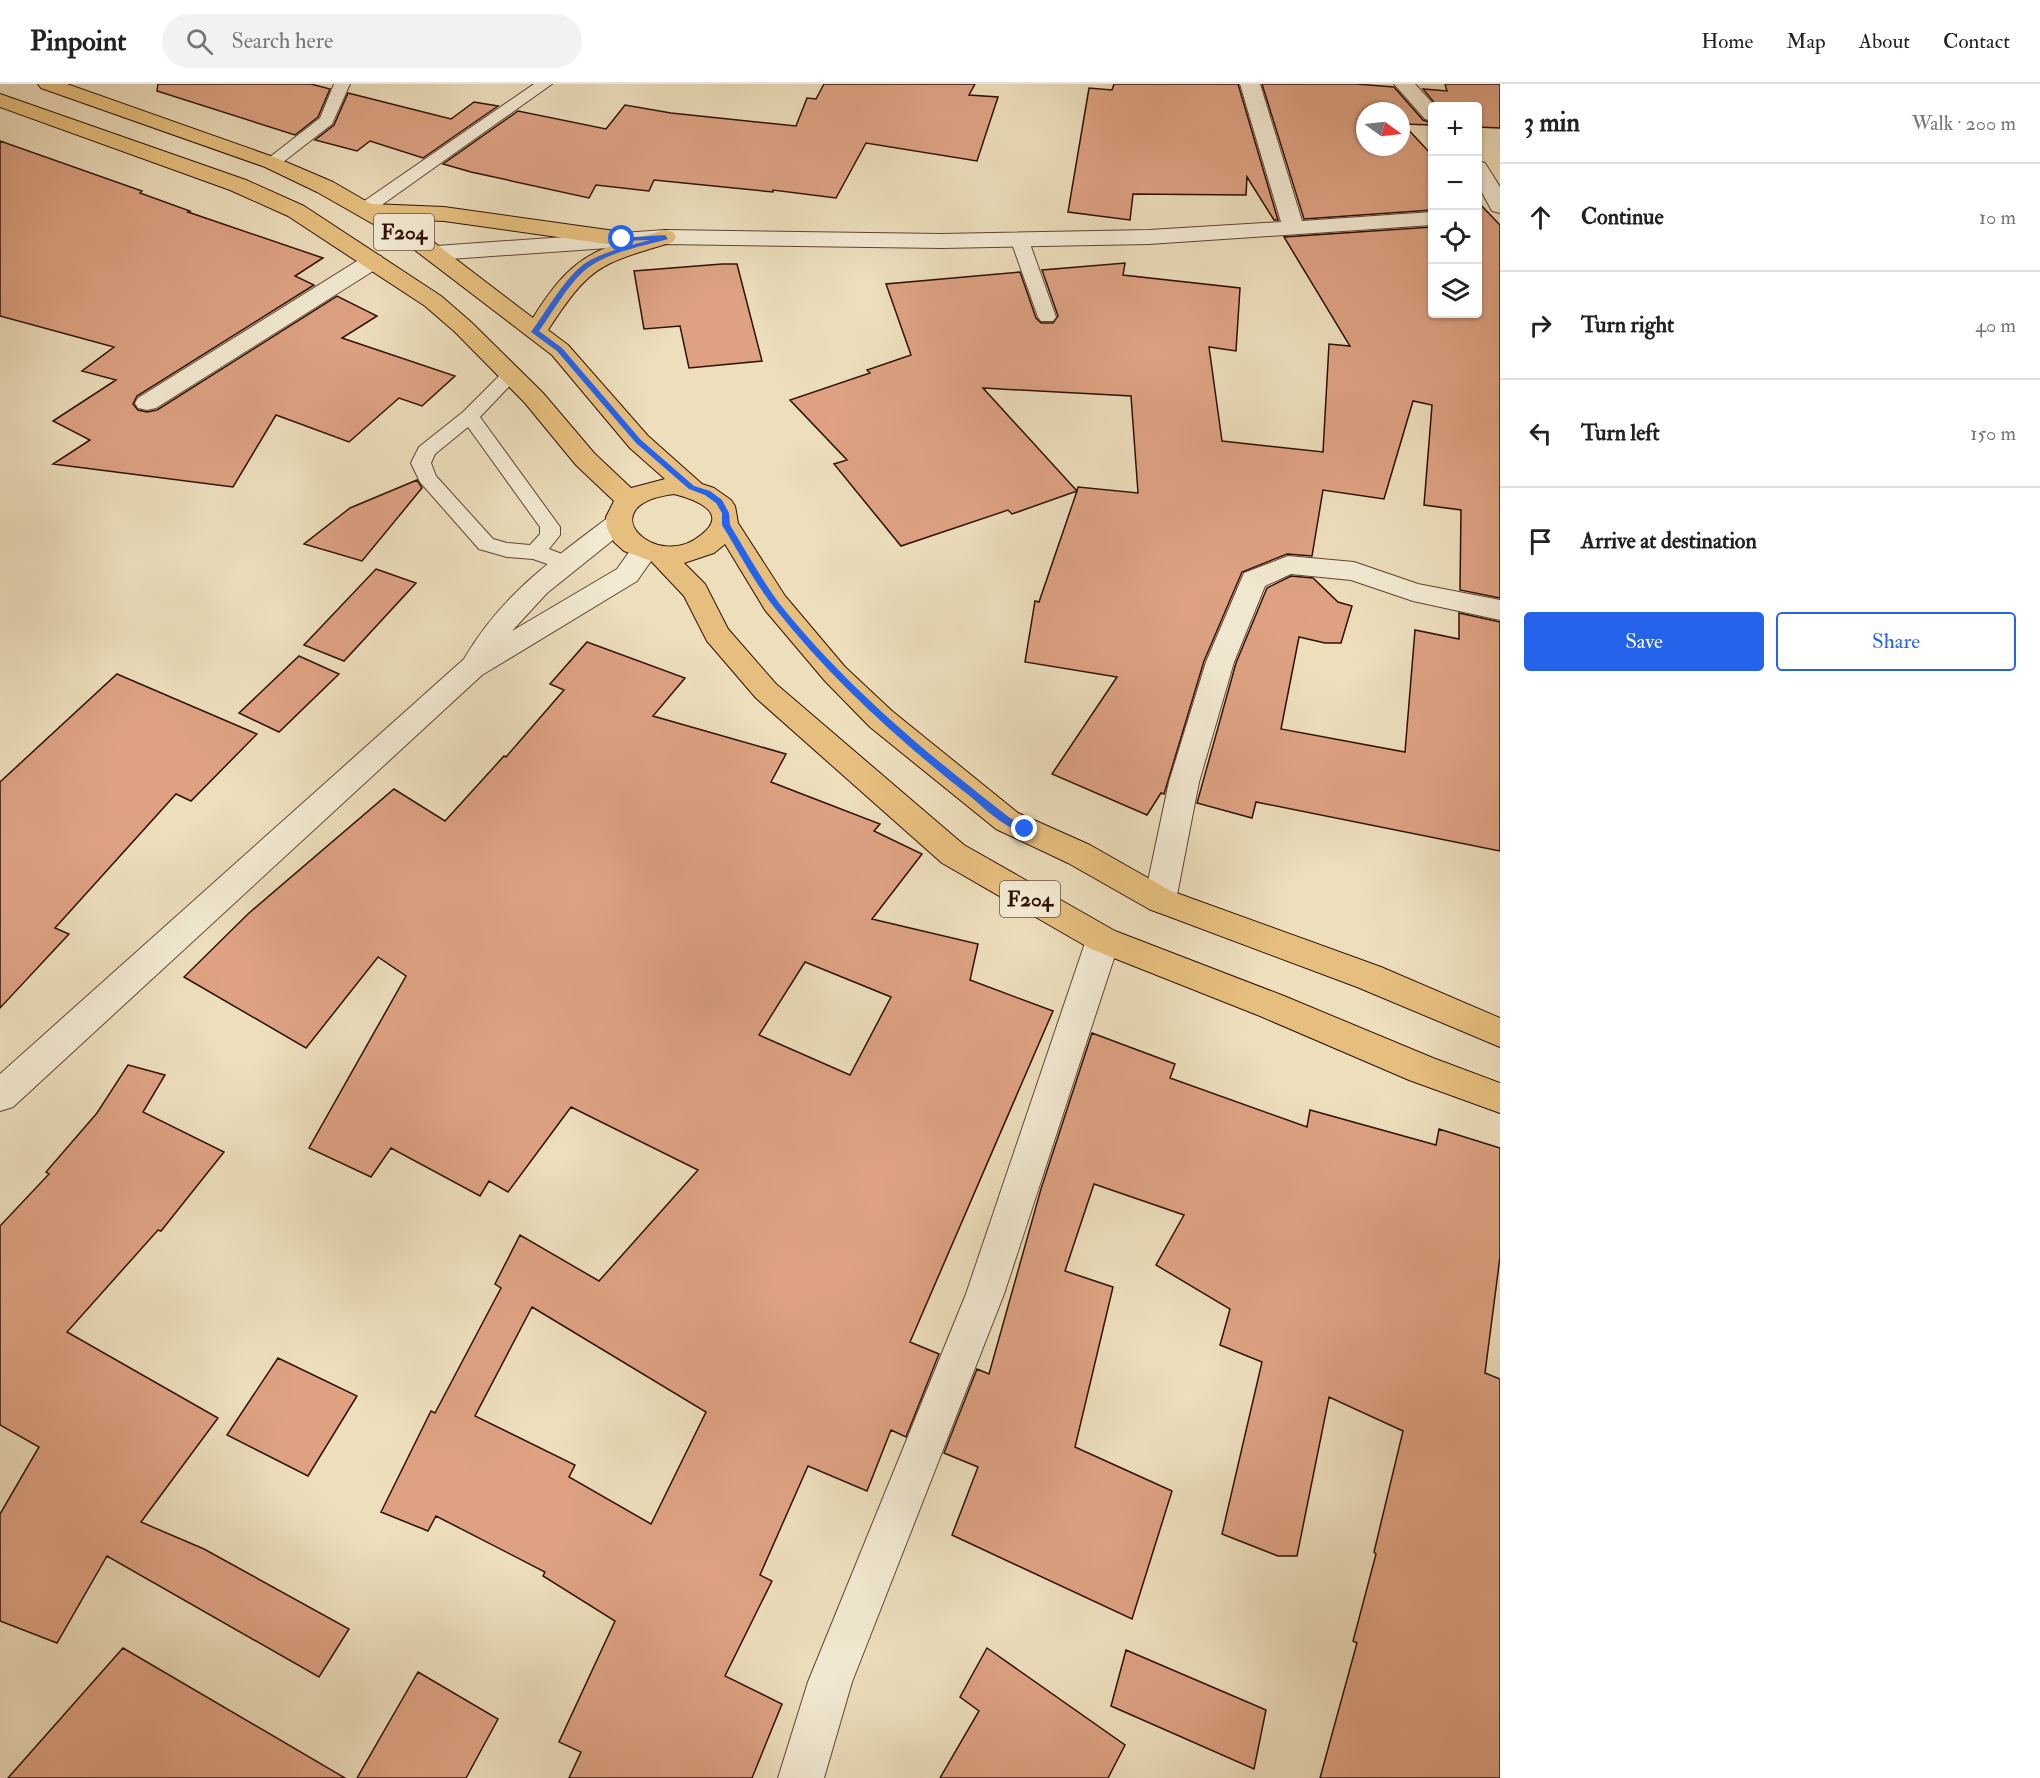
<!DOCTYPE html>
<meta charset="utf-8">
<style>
:root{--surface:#fff;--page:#f2f2f2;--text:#222;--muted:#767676;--line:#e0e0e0;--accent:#2563eb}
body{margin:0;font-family:"IM FELL Double Pica",serif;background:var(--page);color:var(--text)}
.controls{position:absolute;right:18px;top:18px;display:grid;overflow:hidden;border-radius:6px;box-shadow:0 2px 4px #0004}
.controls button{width:54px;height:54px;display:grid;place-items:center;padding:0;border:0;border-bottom:2px solid var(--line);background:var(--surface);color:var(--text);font:30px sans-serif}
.compass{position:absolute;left:1356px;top:18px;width:54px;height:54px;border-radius:50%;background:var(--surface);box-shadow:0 2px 4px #0004;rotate:105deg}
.stop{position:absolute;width:18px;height:18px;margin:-14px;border:4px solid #2563eb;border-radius:50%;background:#fff}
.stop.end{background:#2563eb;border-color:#fff;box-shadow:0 2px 6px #0008}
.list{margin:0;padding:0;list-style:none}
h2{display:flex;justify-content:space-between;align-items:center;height:78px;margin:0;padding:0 24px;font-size:26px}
h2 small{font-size:20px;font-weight:400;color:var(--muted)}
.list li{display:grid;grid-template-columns:39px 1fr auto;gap:18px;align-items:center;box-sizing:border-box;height:108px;padding:0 24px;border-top:2px solid var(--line)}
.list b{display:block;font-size:22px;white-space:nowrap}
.list em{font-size:20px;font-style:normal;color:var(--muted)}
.actions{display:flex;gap:12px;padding:18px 24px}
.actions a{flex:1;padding:14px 0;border:2px solid var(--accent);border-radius:6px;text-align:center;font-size:21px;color:var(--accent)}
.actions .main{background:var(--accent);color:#fff}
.icon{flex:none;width:33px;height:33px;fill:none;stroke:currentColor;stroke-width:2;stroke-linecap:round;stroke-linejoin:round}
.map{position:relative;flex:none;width:1500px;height:1694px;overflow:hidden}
header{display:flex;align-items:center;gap:36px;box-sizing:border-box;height:84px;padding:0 30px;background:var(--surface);border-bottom:2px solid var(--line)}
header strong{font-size:28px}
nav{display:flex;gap:33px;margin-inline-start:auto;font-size:21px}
.search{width:420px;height:54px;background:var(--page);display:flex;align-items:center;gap:15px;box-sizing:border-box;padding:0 21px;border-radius:33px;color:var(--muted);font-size:22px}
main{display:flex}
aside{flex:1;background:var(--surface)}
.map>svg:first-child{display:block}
.building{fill:#dea283;stroke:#2f1005;stroke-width:1.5;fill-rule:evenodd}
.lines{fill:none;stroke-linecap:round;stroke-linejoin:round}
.service-casing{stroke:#5e4433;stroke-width:2}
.minor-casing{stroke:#5e4433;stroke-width:2}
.tertiary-casing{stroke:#5e4433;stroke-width:2}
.primary-casing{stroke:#2f1005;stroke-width:2}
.service{fill:#f3ead3;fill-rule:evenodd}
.minor{fill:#f3ead3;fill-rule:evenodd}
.tertiary{fill:#f3ead3;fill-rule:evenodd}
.primary{fill:#e6bf7e;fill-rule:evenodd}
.route{fill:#2563eb}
.labels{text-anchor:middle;stroke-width:5;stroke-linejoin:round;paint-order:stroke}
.shield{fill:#f3ead3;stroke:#6a5143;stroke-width:1.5}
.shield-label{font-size:21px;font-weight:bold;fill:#2f1005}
</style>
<header>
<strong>Pinpoint</strong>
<div class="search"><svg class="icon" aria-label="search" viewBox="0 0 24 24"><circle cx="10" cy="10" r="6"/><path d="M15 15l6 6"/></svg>Search here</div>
<nav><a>Home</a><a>Map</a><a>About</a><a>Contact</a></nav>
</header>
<main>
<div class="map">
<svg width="1500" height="1694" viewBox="0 0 1500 1694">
<rect width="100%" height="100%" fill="#eddebc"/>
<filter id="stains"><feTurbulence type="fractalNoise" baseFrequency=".00333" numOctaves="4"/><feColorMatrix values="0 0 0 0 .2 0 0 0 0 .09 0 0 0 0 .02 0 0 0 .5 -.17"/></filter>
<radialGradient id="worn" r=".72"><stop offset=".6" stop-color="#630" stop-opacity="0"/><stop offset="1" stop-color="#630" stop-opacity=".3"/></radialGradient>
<path class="building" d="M 158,0 L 311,0 L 330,5 L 318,33 L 295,51 L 157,7 Z
M 824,0 L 975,0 L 969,11 L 998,13 L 977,77 L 866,59 L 836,114 L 773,106 L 773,108 L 654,96 L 649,107 L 596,101 L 589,114 L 471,88 L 443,80 L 518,27 L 606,45 L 625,21 L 671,29 L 796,42 L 807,14 L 816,15 Z
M 1114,0 L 1238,0 L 1278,136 L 1274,136 L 1247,93 L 1246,111 L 1133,110 L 1130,136 L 1068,128 L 1089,4 L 1112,6 Z
M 1262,0 L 1356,0 L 1394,3 L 1423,36 L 1432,39 L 1432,41 L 1403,40 L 1432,71 L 1432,126 L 1304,135 ZM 1365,27 L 1401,27 L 1401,63 L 1365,63 Z
M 1445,0 L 1500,0 L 1500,44 L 1478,43 L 1478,22 L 1437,22 L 1423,5 L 1447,7 Z
M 348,9 L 451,35 L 474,18 L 498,22 L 423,74 L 370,57 L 357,67 L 315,56 L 334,41 Z
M 0,57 L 142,107 L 140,109 L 190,127 L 188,128 L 323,174 L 295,192 L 314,201 L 137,312 L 133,320 L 138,326 L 147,328 L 157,326 L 337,212 L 377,232 L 342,254 L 455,292 L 422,322 L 399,314 L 349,358 L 276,331 L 233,403 L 53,380 L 90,356 L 53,337 L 116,296 L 82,287 L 114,263 L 0,232 Z
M 1478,118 L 1500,141 L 1500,514 L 1460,506 L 1461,426 L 1424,421 L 1432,321 L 1413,317 L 1384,415 L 1323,406 L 1312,472 L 1287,470 L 1242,488 L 1204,577 L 1164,710 L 1161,709 L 1147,731 L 1052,690 L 1117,593 L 1025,578 L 1035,517 L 1039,518 L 1077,407 L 1012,430 L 1008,426 L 901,462 L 834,380 L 847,376 L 790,316 L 870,289 L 867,286 L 911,271 L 886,200 L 1020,188 L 1036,234 L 1041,239 L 1053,239 L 1058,232 L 1042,186 L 1125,179 L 1123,191 L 1240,204 L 1236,267 L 1209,263 L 1222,357 L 1323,368 L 1329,260 L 1350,262 L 1284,153 L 1432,143 L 1432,230 L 1478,230 ZM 983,304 L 1131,312 L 1138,409 L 1078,403 L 1077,407 Z
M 722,180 L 737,180 L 762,277 L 689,284 L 680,242 L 644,245 L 634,187 Z
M 417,396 L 422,404 L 362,477 L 304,460 L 350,424 Z
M 376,485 L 416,499 L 344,577 L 304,561 Z
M 1291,492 L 1313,494 L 1338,518 L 1352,522 L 1341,559 L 1325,559 L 1299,553 L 1281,645 L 1405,668 L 1415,546 L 1459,555 L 1459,529 L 1500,538 L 1500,767 L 1256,718 L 1252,734 L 1197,719 L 1236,579 L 1267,504 Z
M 587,558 L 685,594 L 653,632 L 786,670 L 771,698 L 880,740 L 874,747 L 922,770 L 872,835 L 978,860 L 970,896 L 1053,927 L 910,1258 L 939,1270 L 906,1353 L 891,1346 L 867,1407 L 808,1382 L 760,1491 L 772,1497 L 725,1592 L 782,1620 L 752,1694 L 569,1694 L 581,1668 L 559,1658 L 615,1537 L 543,1492 L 545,1488 L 436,1432 L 428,1447 L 381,1428 L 431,1327 L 435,1329 L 501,1204 L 495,1200 L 520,1151 L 599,1197 L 698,1086 L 571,1023 L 508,1108 L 489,1097 L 480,1112 L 391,1064 L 371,1093 L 309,1064 L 406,892 L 378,873 L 306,964 L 184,893 L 249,829 L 394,705 L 445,737 L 504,672 L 506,673 L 564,606 L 550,600 ZM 805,878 L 891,913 L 850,991 L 759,951 ZM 532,1223 L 706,1328 L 651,1440 L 569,1393 L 575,1381 L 475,1332 Z
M 299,572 L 339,590 L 279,648 L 239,629 Z
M 117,590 L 257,650 L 191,717 L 176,710 L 55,844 L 69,850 L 0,924 L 0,698 Z
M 1092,949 L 1175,980 L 1170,994 L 1307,1043 L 1310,1026 L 1436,1061 L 1439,1045 L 1500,1064 L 1500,1173 L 1485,1289 L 1500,1295 L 1500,1694 L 1320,1694 L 1357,1559 L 1353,1557 L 1376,1470 L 1374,1468 L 1403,1347 L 1329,1313 L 1297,1472 L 1278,1472 L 1222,1450 L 1262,1278 L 1220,1261 L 1230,1225 L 1156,1181 L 1184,1131 L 1094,1100 L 1065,1187 L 1113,1203 L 1075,1363 L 1172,1407 L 1132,1535 L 952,1451 L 978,1383 L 944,1369 L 977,1285 L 989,1290 L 1041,1105 Z
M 128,981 L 165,991 L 143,1028 L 224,1068 L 161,1147 L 158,1146 L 67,1248 L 218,1334 L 141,1438 L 204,1465 L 349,1545 L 319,1593 L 107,1472 L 57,1559 L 0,1537 L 0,1430 L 39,1363 L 0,1341 L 0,1142 L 49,1090 L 46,1088 L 97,1029 Z
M 278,1274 L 357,1312 L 308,1392 L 227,1351 Z
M 123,1564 L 345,1694 L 8,1694 Z
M 987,1564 L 1125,1661 L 1108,1694 L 940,1694 L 979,1627 L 960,1613 Z
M 1126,1566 L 1266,1626 L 1254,1685 L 1111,1622 Z
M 418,1588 L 498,1635 L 466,1694 L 357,1694 Z"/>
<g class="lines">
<defs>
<path id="service" d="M 334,0 L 350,0 L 332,40 L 278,82 L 266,82 L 264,79 L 266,76 L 320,34 Z
M 534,0 L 552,0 L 369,130 L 357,130 L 355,126 L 357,122 Z
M 1020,152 L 1026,153 L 1029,157 L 1056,233 L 1053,237 L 1041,237 L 1038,233 L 1011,157 L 1014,153 Z
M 512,284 L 519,286 L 521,290 L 480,333 L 560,443 L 560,451 L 549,465 L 575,475 L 579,480 L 575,485 L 568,487 L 533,475 L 507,473 L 479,465 L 420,398 L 411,379 L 419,363 L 463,328 L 505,286 ZM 468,343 L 540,443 L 540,450 L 530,461 L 507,459 L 493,455 L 436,392 L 431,379 L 435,370 Z"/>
<path id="minor" d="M 1240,0 L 1260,0 L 1302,137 L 1432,128 L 1432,141 L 1149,160 L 942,164 L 665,160 L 436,176 L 428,174 L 425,169 L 428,164 L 436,162 L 665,146 L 942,150 L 1149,146 L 1281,138 Z
M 1394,0 L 1415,0 L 1435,22 L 1432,22 L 1432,37 L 1425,35 Z
M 1478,77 L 1485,79 L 1500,103 L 1500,129 L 1492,127 L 1478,101 Z
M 373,170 L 381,172 L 384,177 L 381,182 L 156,324 L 147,326 L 138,324 L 135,319 L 138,314 L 365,172 Z
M 1288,472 L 1354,478 L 1418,500 L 1500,516 L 1500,536 L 1413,517 L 1351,496 L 1291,490 L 1265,502 L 1234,578 L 1199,698 L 1176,816 L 1171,825 L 1160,829 L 1149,825 L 1144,816 L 1169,698 L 1206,578 L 1244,489 Z
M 1103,843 L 1115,847 L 1120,856 L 1004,1210 L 852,1598 L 824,1694 L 778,1694 L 808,1598 L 966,1210 L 1086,856 L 1091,847 Z"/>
<path id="tertiary" d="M 619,429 L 628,432 L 632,438 L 628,444 L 547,509 L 512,547 L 617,485 L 634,461 L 644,458 L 654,461 L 658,467 L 637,497 L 482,591 L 13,1023 L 0,1027 L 0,990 L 464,575 C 503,509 550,478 610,432 Z"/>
<path id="primary" d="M 38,0 L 67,0 L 279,75 L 333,98 L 371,120 L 444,123 L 622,148 L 630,150 L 633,155 L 665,146 L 673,148 L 676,153 L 673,158 C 600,180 591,180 548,246 L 568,261 L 648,352 L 702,400 L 714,404 L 731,416 L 735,422 L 738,439 L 785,512 L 845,583 L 892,627 L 1018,729 L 1090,761 L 1171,807 L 1381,883 L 1500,934 L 1500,963 L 1357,903 L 1149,825 L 1068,779 L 996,745 L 870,643 L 825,597 L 765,526 L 725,460 L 714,469 L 684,479 L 705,500 L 728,545 L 776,600 L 964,761 L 1115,847 L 1284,912 L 1433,974 L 1500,999 L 1500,1029 L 1409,996 L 1260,932 L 1091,865 L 942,779 L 756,614 L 707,557 L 684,512 L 651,477 L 624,467 L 614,458 L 607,444 L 606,433 L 614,417 L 576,381 L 525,319 L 455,248 L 425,222 L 288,132 L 230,106 L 0,23 L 0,10 L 246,96 L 304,122 L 441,212 L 471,238 L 543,309 L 594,369 L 631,404 L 665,395 L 630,364 L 552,271 L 403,157 L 317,108 L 265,83 L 41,4 ZM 396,135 L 444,137 L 614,161 C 575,173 554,200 533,234 L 419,147 ZM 674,410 C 694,415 731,428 701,451 C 656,489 587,421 674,410 Z"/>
</defs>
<use href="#service" class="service-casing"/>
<use href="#minor" class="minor-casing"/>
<use href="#tertiary" class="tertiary-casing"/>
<use href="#primary" class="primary-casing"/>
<use href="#service" class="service"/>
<use href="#minor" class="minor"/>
<use href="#tertiary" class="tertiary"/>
<use href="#primary" class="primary"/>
</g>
<path class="route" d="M 665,151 L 668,155 C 643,162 614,167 592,181 C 572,193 553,228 539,247 L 562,264 L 641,356 L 694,402 L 710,407 L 722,416 L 729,429 L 730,441 C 746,467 761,495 779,519 C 847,604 925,668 1010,734 L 1028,743 L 1028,748 C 1011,750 984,724 971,713 C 898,656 831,595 774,523 C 754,498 739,468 722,441 L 722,429 L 716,419 L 705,411 L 689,405 L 636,359 L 557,267 L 531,248 C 546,228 567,190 587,178 C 606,167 629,162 650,156 L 622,157 L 620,154 Z"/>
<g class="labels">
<g class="shield">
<rect x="374" y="130" width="60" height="36" rx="4.5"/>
<rect x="1000" y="797" width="60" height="36" rx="4.5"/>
</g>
<g class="shield-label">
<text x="404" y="155">F204</text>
<text x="1030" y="822">F204</text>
</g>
</g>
<rect width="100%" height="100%" filter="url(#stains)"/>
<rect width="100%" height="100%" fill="url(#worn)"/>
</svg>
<div class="controls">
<button>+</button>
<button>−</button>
<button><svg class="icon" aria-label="locate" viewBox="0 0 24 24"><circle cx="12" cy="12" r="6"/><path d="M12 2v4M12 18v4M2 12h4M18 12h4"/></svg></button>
<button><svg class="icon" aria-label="layers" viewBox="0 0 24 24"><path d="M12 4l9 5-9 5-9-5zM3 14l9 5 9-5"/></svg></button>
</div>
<svg class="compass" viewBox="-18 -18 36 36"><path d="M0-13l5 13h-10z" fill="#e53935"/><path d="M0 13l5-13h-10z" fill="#767676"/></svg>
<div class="stop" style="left:622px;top:155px"></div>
<div class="stop end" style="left:1025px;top:745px"></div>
</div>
<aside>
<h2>3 min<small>Walk · 200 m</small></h2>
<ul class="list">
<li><svg class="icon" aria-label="ahead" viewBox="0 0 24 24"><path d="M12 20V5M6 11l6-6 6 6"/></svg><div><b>Continue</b></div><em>10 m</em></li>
<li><svg class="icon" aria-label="right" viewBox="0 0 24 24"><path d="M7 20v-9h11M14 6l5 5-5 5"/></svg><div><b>Turn right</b></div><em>40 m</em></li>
<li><svg class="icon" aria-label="left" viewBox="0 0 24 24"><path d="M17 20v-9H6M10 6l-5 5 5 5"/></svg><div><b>Turn left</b></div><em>150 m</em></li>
<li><svg class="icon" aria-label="arrive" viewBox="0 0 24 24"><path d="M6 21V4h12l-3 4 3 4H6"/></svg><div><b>Arrive at destination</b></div></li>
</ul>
<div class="actions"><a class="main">Save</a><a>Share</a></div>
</aside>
</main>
